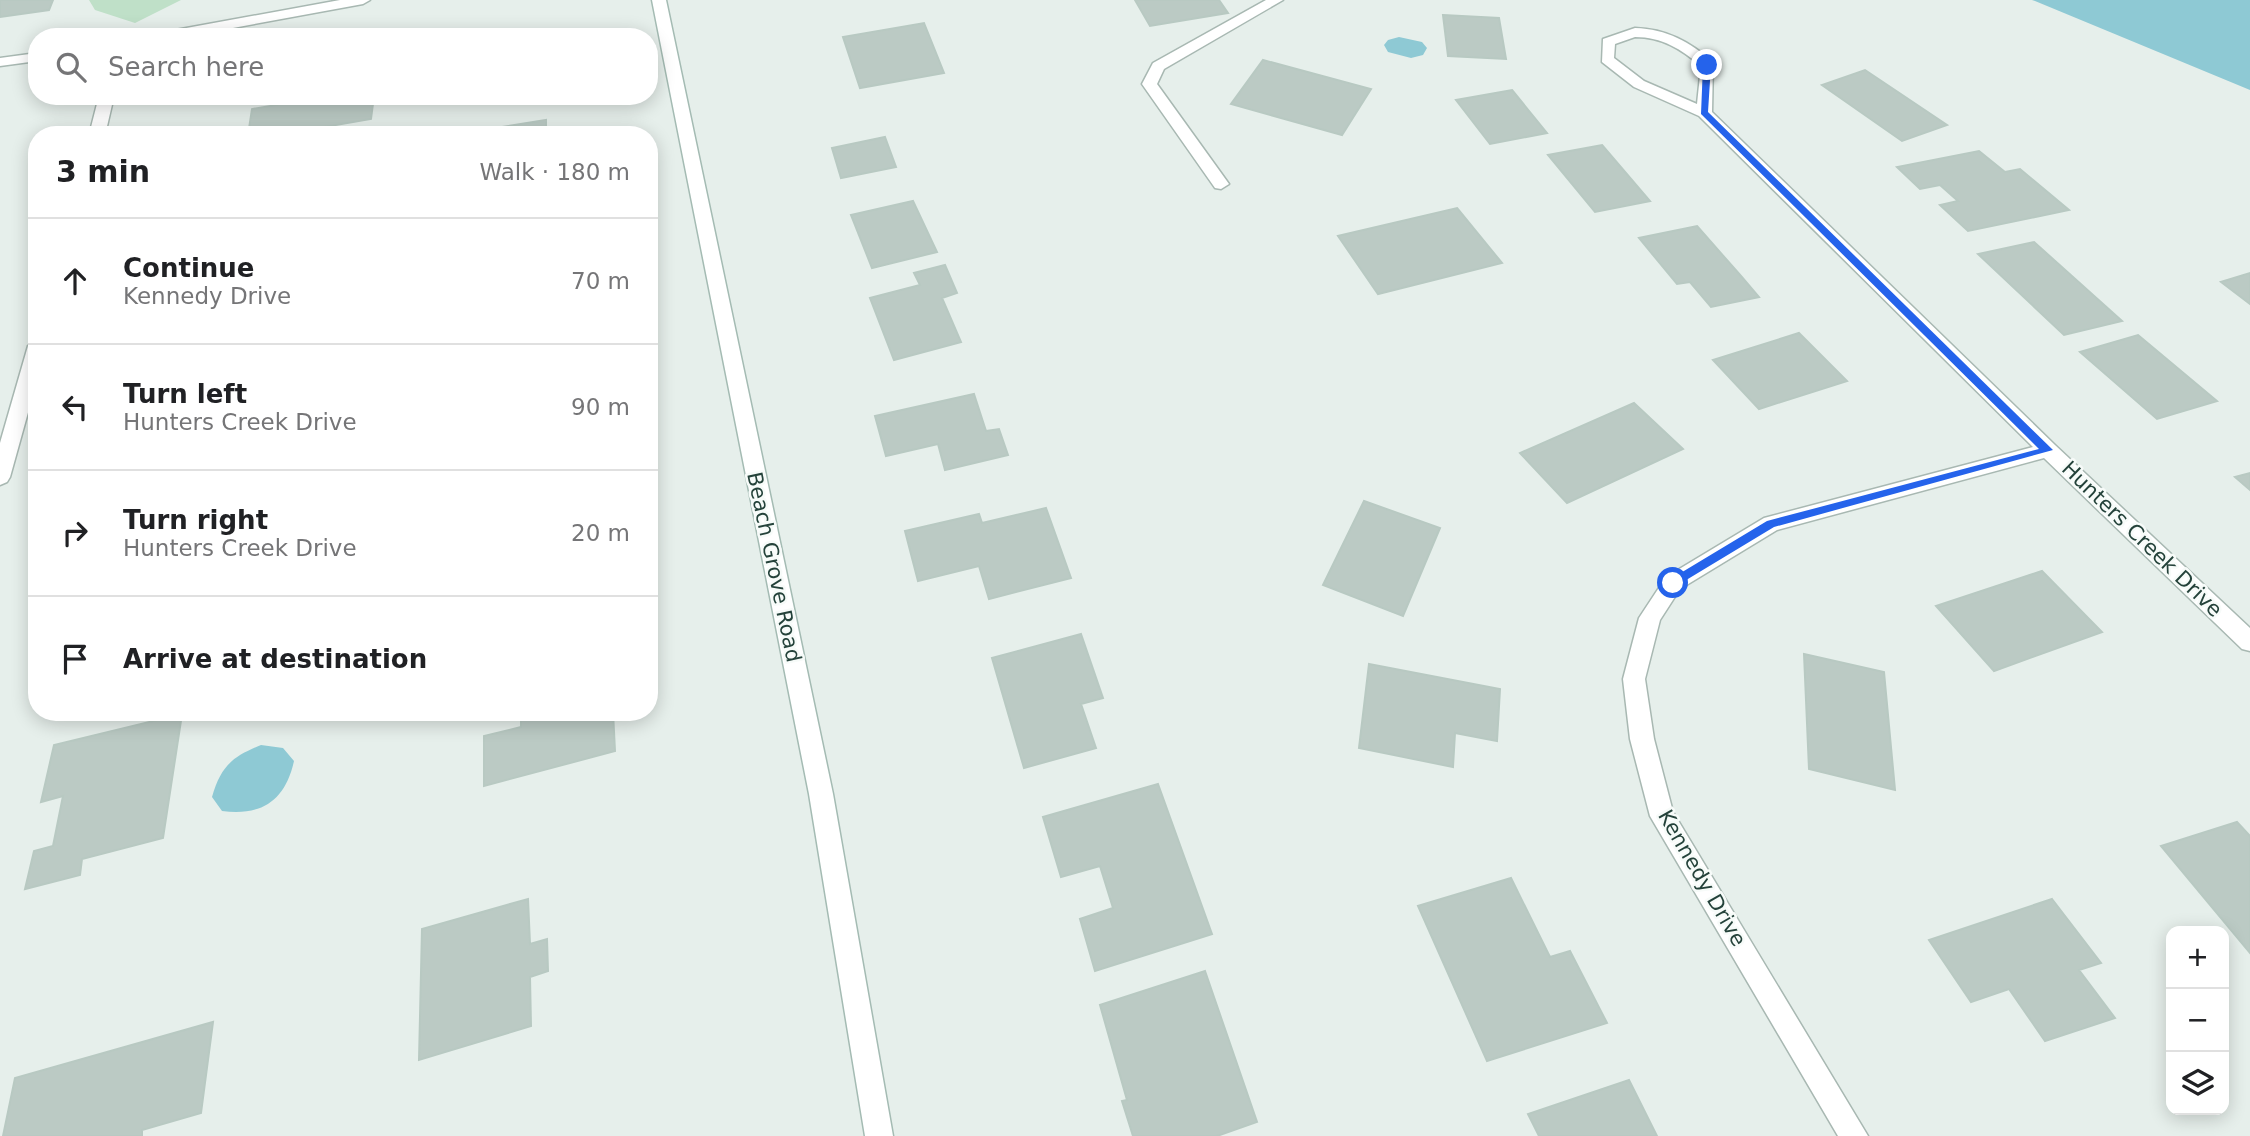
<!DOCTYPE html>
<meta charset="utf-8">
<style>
:root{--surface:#fff;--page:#f2f2f2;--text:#202124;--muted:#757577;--line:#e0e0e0}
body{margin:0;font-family:"DejaVu Sans",sans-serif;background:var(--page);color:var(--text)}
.controls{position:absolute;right:21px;bottom:21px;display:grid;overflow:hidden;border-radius:14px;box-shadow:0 4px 18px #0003}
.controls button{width:63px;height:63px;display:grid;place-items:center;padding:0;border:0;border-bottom:2px solid var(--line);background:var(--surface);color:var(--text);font:35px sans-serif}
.stop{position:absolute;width:21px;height:21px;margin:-16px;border:5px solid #2563eb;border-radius:50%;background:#fff}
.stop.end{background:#2563eb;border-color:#fff;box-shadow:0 2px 7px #0008}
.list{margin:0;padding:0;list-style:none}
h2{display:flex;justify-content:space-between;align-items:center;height:91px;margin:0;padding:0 28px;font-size:30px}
h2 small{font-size:23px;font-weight:400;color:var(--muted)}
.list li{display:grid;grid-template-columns:46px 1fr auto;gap:21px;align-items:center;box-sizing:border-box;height:126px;padding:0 28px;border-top:2px solid var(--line)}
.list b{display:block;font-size:26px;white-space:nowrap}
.list p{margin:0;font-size:23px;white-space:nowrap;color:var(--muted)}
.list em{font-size:23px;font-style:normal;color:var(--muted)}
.icon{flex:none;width:38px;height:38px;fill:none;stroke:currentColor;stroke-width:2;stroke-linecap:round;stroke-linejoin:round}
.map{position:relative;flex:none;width:2250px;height:1136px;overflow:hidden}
.search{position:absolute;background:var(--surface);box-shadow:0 4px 18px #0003;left:28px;top:28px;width:630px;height:77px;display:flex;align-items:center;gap:18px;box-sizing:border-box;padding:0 24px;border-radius:28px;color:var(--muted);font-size:26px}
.panel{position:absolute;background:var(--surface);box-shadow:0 4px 18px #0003;left:28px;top:126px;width:630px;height:595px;border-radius:28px}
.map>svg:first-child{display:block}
.green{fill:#bfe0c8}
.water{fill:#8ec9d4}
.building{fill:#bbcac4;stroke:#b8c9c2;stroke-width:2}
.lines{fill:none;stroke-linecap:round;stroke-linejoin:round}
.street-casing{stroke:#a8b8b2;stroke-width:3}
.secondary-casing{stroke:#a4bbb3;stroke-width:3}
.street{fill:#fff;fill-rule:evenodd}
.secondary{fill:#fff;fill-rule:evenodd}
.route{fill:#2563eb}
.labels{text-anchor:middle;stroke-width:5;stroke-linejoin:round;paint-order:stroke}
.street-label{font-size:21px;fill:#24423a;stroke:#f7fbf9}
</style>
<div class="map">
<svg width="2250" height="1136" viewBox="0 0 2250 1136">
<rect width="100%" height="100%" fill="#e6efeb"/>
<path class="green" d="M 89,0 L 181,0 L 135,23 L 95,10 Z"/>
<path class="water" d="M 2032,0 L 2250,0 L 2250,90 L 2035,1 Z
M 1399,37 L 1422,42 L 1427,48 L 1423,55 L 1411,58 L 1388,52 L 1384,45 L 1388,40 Z
M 261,745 L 283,748 L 294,761 C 285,801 262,816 222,811 L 212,797 C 221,766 232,757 261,745 Z"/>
<path class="building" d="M 0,0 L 53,0 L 49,10 L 0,17 Z
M 1135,0 L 1219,0 L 1228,13 L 1150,26 Z
M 1443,15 L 1499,18 L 1506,59 L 1448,56 Z
M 924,23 L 944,73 L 860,88 L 843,37 Z
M 1263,60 L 1371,89 L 1342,135 L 1231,104 Z
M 1865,70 L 1947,125 L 1902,141 L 1822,85 Z
M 1512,90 L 1547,133 L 1490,144 L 1456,100 Z
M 329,96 L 374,96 L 371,119 L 278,135 L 248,135 L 252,109 Z
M 546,120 L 546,135 L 495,135 L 495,128 Z
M 885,137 L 896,167 L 841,178 L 832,148 Z
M 1602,145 L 1643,193 L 1650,201 L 1595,212 L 1548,155 Z
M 1979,151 L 2005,172 L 2020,169 L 2069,210 L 1968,231 L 1940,205 L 1958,201 L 1940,185 L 1920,189 L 1897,167 Z
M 913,201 L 937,252 L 872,268 L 851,215 Z
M 1457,208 L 1502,263 L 1378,294 L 1338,236 Z
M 1697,226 L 1741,276 L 1759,297 L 1711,307 L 1690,282 L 1677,284 L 1639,238 Z
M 2034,242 L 2122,321 L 2064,335 L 1978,254 Z
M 945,265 L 957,293 L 942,298 L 961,342 L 894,360 L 870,298 L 920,285 L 914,273 Z
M 2250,273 L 2250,304 L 2221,282 Z
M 1799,333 L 1847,381 L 1759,409 L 1713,360 Z
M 2138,335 L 2217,401 L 2157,419 L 2080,352 Z
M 974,394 L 986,431 L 999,429 L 1008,455 L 945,470 L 938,444 L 886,456 L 875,416 Z
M 1634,403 L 1683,449 L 1567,503 L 1520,453 Z
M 2250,473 L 2250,490 L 2235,477 Z
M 1364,501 L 1440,528 L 1403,616 L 1323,585 Z
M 1046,508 L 1071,578 L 989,599 L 979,566 L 918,581 L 905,531 L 979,514 L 982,523 Z
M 2042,571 L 2102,632 L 1994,671 L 1936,606 Z
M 1081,634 L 1103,698 L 1081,704 L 1096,748 L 1024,768 L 992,658 Z
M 1804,654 L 1884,672 L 1895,790 L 1809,769 Z
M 1369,664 L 1500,689 L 1497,741 L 1455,733 L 1453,767 L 1359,748 Z
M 521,712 L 613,712 L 615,751 L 484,786 L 484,736 L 521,727 Z
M 182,714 L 163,838 L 82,859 L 80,875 L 25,889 L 34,851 L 53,846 L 63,796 L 41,802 L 54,745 Z
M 1158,784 L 1212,934 L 1095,971 L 1080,919 L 1113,908 L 1100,866 L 1061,877 L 1043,817 Z
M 2237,822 L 2250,836 L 2250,953 L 2161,846 Z
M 1511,878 L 1550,957 L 1570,951 L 1607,1023 L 1487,1061 L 1418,906 Z
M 528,899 L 530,944 L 547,939 L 548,971 L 530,977 L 531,1026 L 419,1060 L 422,929 Z
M 2052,899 L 2101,963 L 2079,970 L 2115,1018 L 2045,1041 L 2009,989 L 1971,1002 L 1929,940 Z
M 1205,971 L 1257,1122 L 1217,1136 L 1133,1136 L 1122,1101 L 1127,1100 L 1100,1005 Z
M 213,1022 L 201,1113 L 142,1130 L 142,1136 L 3,1136 L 15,1078 Z
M 1629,1080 L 1657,1136 L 1539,1136 L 1528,1114 Z"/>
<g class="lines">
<defs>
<path id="street" d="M 340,0 L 370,0 L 363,4 L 184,37 L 152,37 L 159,33 Z
M 1266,0 L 1283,0 L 1164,69 L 1157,84 L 1229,184 L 1221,189 L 1215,188 L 1142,84 L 1153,63 Z
M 1635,28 C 1667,29 1690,42 1713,62 L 1712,112 L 2055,445 L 2250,628 L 2250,651 L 2242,649 L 2044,458 L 1777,530 L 1680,589 L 1660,620 L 1645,679 L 1654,739 L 1673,812 L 1868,1136 L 1838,1136 L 1650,816 L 1630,739 L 1623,679 L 1639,618 L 1666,577 L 1764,518 L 2033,447 L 1699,116 L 1634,87 L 1602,62 L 1603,39 ZM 1635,37 C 1662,37 1681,49 1701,66 L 1697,104 L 1644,81 L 1614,58 L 1615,44 Z
M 37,53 L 37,61 L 0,66 L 0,58 Z
M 99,96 L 114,96 L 105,135 L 89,135 Z
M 37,340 L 37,380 L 10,477 L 7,482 L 0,485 L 0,443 L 28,346 Z"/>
<path id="secondary" d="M 652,0 L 666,0 L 833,794 L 893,1136 L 865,1136 L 809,794 Z"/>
</defs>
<use href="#street" class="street-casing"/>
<use href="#secondary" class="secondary-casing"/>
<use href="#street" class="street"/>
<use href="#secondary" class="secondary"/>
</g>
<path class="route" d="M 1707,63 L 1711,65 L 1708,112 L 2053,450 L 1774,527 L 1673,588 L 1669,586 L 1669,580 L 1767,521 L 2039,449 L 1701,114 L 1703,65 Z"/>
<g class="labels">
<g class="street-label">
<text transform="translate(2142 539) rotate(44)" y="7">Hunters Creek Drive</text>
<text transform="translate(774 567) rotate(78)" y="7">Beach Grove Road</text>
<text transform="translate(1702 878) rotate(60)" y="7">Kennedy Drive</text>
</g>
</g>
</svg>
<div class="controls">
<button>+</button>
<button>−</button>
<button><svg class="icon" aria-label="layers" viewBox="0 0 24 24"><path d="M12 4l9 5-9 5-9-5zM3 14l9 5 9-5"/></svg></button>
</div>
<div class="stop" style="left:1673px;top:583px"></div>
<div class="stop end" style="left:1707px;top:65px"></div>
<div class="search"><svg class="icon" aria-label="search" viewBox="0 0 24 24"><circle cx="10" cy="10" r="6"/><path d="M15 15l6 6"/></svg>Search here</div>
<section class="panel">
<h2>3 min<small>Walk · 180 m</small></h2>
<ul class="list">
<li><svg class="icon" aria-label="ahead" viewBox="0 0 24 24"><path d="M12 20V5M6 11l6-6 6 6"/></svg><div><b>Continue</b><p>Kennedy Drive</p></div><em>70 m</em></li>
<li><svg class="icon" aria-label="left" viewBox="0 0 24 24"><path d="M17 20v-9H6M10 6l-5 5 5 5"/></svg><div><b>Turn left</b><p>Hunters Creek Drive</p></div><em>90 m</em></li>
<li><svg class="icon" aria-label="right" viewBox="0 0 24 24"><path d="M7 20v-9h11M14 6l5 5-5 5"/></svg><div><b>Turn right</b><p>Hunters Creek Drive</p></div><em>20 m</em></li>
<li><svg class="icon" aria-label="arrive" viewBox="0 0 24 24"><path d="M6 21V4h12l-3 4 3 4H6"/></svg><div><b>Arrive at destination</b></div></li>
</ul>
</section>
</div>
